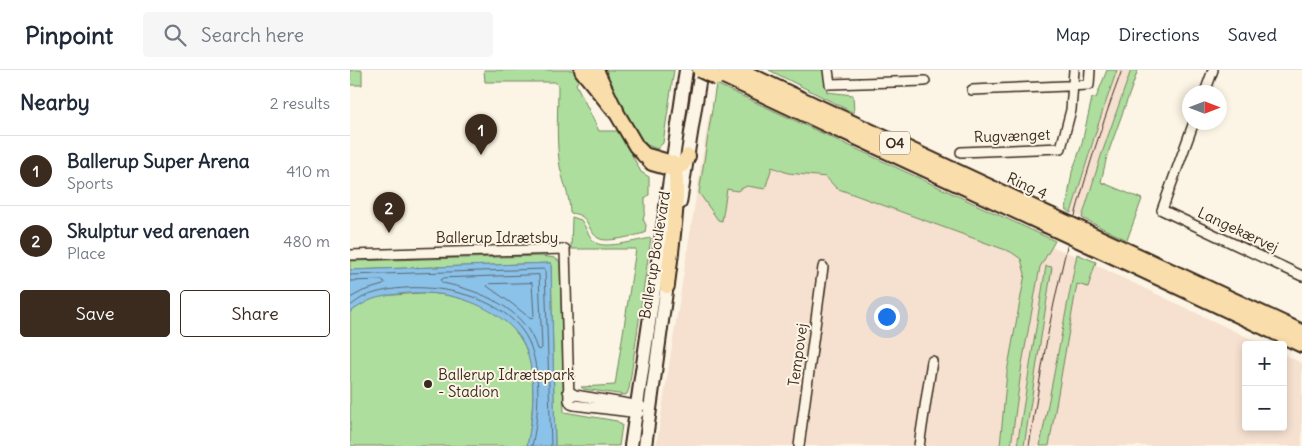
<!DOCTYPE html>
<meta charset="utf-8">
<style>
:root{--surface:#fff;--page:#f6f6f7;--text:#1f2937;--muted:#747a83;--line:#e0e1e3;--accent:#3b2a1e}
body{margin:0;font-family:Delius,sans-serif;background:var(--page);color:var(--text)}
.controls{position:absolute;right:15px;bottom:15px;display:grid;overflow:hidden;border-radius:5px;box-shadow:0 2px 8px #0003}
.controls button{width:45px;height:45px;display:grid;place-items:center;padding:0;border:0;border-bottom:1px solid var(--line);background:var(--surface);color:var(--text);font:25px sans-serif}
.compass{position:absolute;left:832px;top:15px;width:45px;height:45px;border-radius:50%;background:var(--surface);box-shadow:0 2px 8px #0003;rotate:90deg}
.you{position:absolute;left:536px;top:246px;width:18px;height:18px;margin:-12px;border:4px solid #fff;border-radius:50%;background:#1a73e8;box-shadow:0 0 0 8px #1a73e833}
.badge{display:grid;place-items:center;width:32px;height:32px;border-radius:50%;background:var(--accent);color:#fff;font-size:16px;font-weight:700}
.pin{position:absolute;translate:-50% -41px;filter:drop-shadow(0 1px 2px #0008)}
.pin::after{content:'';position:absolute;top:26px;width:18px;height:15px;background:inherit;clip-path:polygon(0 0,100% 0,50% 100%)}
.list{margin:0;padding:0;list-style:none}
h2{display:flex;justify-content:space-between;align-items:center;height:65px;margin:0;padding:0 20px;font-size:21px}
h2 small{font-size:16px;font-weight:400;color:var(--muted)}
.list li{display:grid;grid-template-columns:32px 1fr auto;gap:15px;align-items:center;box-sizing:border-box;height:70px;padding:0 20px;border-top:1px solid var(--line)}
.list b{display:block;font-size:19px;white-space:nowrap}
.list p{margin:0;font-size:16px;white-space:nowrap;color:var(--muted)}
.list em{font-size:16px;font-style:normal;color:var(--muted)}
.actions{display:flex;gap:10px;padding:15px 20px}
.actions a{flex:1;padding:11px 0;border:1px solid var(--accent);border-radius:5px;text-align:center;font-size:18px;color:var(--accent)}
.actions .main{background:var(--accent);color:#fff}
.icon{flex:none;width:28px;height:28px;fill:none;stroke:currentColor;stroke-width:2;stroke-linecap:round;stroke-linejoin:round}
.map{position:relative;flex:none;width:952px;height:376px;overflow:hidden}
header{display:flex;align-items:center;gap:30px;box-sizing:border-box;height:70px;padding:0 25px;background:var(--surface);border-bottom:1px solid var(--line)}
header strong{font-size:24px}
nav{display:flex;gap:28px;margin-inline-start:auto;font-size:18px}
.search{width:350px;height:45px;background:var(--page);display:flex;align-items:center;gap:12px;box-sizing:border-box;padding:0 18px;border-radius:5px;color:var(--muted);font-size:19px}
main{display:flex}
aside{flex:1;background:var(--surface)}
.map>svg:first-child{display:block}
.built{fill:#f6e1d0}
.green{fill:#adde9e;stroke:#74845e}
.water{fill:#8bc2e9;stroke:#6b8598}
.lines{fill:none;stroke-linecap:round;stroke-linejoin:round}
.shore{stroke:#5b676f;stroke-width:1}
.street-casing{stroke:#3b2a1e;stroke-width:12}
.secondary-casing{stroke:#3b2a1e;stroke-width:16}
.primary-casing{stroke:#3b2a1e;stroke-width:18}
.highway-casing{stroke:#3b2a1e;stroke-width:20}
.street{stroke:#fcf5e5;stroke-width:9}
.secondary{stroke:#fcf5e5;stroke-width:12}
.primary{stroke:#f9deab;stroke-width:14}
.highway{stroke:#f9deab;stroke-width:16}
.tram{stroke:#3b2a1e;stroke-width:1}
.primary-bridge-casing{stroke:#3b2a1e;stroke-width:18;stroke-linecap:butt}
.primary-bridge{stroke:#f9deab;stroke-width:14}
.poi-dot{fill:#3b2a1e;stroke:#fcf5e5;stroke-width:2}
.labels{text-anchor:middle;stroke-width:4;stroke-linejoin:round;paint-order:stroke}
.shield{fill:#fcf5e5;stroke:#75675a;stroke-width:1}
.shield-label{font-size:14px;font-weight:bold;fill:#3b2a1e}
.street-label{font-size:15px;fill:#3b2a1e;stroke:#fcf5e5}
.poi-label{font-size:15px;fill:#3b2a1e;stroke:#fcf5e5;text-anchor:start}
</style>
<header>
<strong>Pinpoint</strong>
<div class="search"><svg class="icon" aria-label="search" viewBox="0 0 24 24"><circle cx="10" cy="10" r="6"/><path d="M15 15l6 6"/></svg>Search here</div>
<nav><a>Map</a><a>Directions</a><a>Saved</a></nav>
</header>
<main>
<aside>
<h2>Nearby<small>2 results</small></h2>
<ul class="list">
<li><span class="badge">1</span><div><b>Ballerup Super Arena</b><p>Sports</p></div><em>410 m</em></li>
<li><span class="badge">2</span><div><b>Skulptur ved arenaen</b><p>Place</p></div><em>480 m</em></li>
</ul>
<div class="actions"><a class="main">Save</a><a>Share</a></div>
</aside>
<div class="map">
<svg width="952" height="376" viewBox="0 0 952 376">
<rect width="100%" height="100%" fill="#fcf5e5"/>
<filter id="ink" filterUnits="userSpaceOnUse"><feTurbulence type="fractalNoise" baseFrequency=".02" numOctaves="2"/><feDisplacementMap in="SourceGraphic" scale="10" xChannelSelector="R" yChannelSelector="G"/><feConvolveMatrix kernelMatrix="1 2 1 2 8 2 1 2 1" color-interpolation-filters="sRGB"/></filter>
<g filter="url(#ink)">
<path class="built" d="M 767,0 L 781,0 L 751,86 L 732,148 L 721,143 L 749,52 Z
M 359,45 L 729,187 L 914,275 L 896,275 L 896,357 L 933,357 L 933,284 L 952,293 L 952,376 L 306,376 Z"/>
<path class="green" d="M 0,0 L 12,0 L 12,15 L 0,15 Z
M 134,0 L 229,0 L 233,4 L 226,14 L 249,61 L 269,61 L 291,102 L 299,107 L 299,125 L 295,128 L 295,143 L 293,149 L 296,155 L 295,163 C 285,165 256,174 248,168 C 235,158 241,145 220,143 C 220,124 211,109 209,90 C 206,65 208,40 208,15 L 205,12 L 135,12 Z
M 255,0 L 324,0 L 313,73 L 307,79 L 297,75 L 289,68 L 258,10 Z
M 419,0 L 473,0 L 477,22 L 503,25 L 504,43 Z
M 757,0 L 767,0 L 749,52 L 721,143 L 716,139 L 722,102 L 731,77 L 742,28 L 746,28 Z
M 781,0 L 788,0 L 757,86 L 751,112 L 792,129 L 777,170 L 732,148 L 751,86 Z
M 366,14 L 705,171 L 690,197 L 672,294 L 661,376 L 650,376 L 657,302 L 675,204 L 671,189 L 661,182 L 486,118 L 476,107 L 438,103 L 422,97 L 415,119 L 397,116 L 387,121 L 377,119 L 372,151 L 368,150 L 349,123 Z
M 222,147 L 231,150 C 236,157 239,168 246,173 C 256,179 289,170 301,168 L 279,319 L 277,324 L 275,325 L 234,319 L 231,317 L 265,315 L 286,179 L 221,179 Z
M 727,184 L 746,192 L 738,217 L 727,214 L 699,376 L 690,376 Z
M 191,186 L 205,188 L 210,192 L 214,342 L 267,351 L 272,355 L 269,376 L 205,376 L 201,193 L 0,200 L 0,191 Z
M 696,196 L 702,197 L 674,376 L 667,376 Z
M 70,223 C 107,223 152,237 172,271 C 188,297 183,348 177,376 L 0,376 L 0,242 L 17,231 L 31,226 Z"/>
<path class="water" d="M 201,193 L 205,376 L 177,376 C 184,344 187,305 174,274 C 170,266 164,259 157,253 C 122,224 75,217 31,227 C 19,229 10,236 0,242 L 0,200 Z"/>
<g class="lines">
<path class="shore" d="M 0,205 L 195,199 L 201,376
M 189,205 L 192,278 L 190,280 L 187,279 C 175,238 131,221 93,213 L 91,210 L 94,208 Z
M 0,211 L 32,210 L 35,212 L 33,215 L 13,221 L 0,228
M 182,213 L 184,246 L 181,249 L 161,233 L 137,216 L 139,214 Z
M 0,236 C 5,233 10,228 16,226 C 64,207 153,220 178,270 C 192,300 189,345 182,376"/>
<defs>
<path id="street" d="M 478,0 L 480,14 L 575,11
M 622,20 L 739,15 L 740,0
M 855,22 L 863,0
M 844,52 L 812,140 L 952,206
M 611,82 L 711,78 L 721,40 L 724,0
M 0,185 L 215,179 L 219,330 L 221,334 L 224,335 L 289,343
M 218,321 L 225,325 L 291,336
M 449,376 L 473,197
M 569,376 L 582,291"/>
<path id="secondary" d="M 330,133 L 351,0
M 281,376 L 336,0
M 295,376 L 318,207"/>
<path id="primary" d="M 246,0 L 265,40 L 286,76 L 302,93 L 323,99 L 332,95 L 338,86
M 389,0 L 700,145
M 482,56 L 696,155
M 294,85 L 322,93 C 333,105 319,194 317,216
M 739,163 L 952,262
M 737,174 L 952,275"/>
<path id="highway" d="M 233,0 L 265,40
M 363,0 L 491,60"/>
</defs>
<use href="#street" class="street-casing"/>
<use href="#secondary" class="secondary-casing"/>
<use href="#primary" class="primary-casing"/>
<use href="#highway" class="highway-casing"/>
<use href="#street" class="street"/>
<use href="#secondary" class="secondary"/>
<use href="#primary" class="primary"/>
<use href="#highway" class="highway"/>
<path class="tram" d="M 679,376 C 688,322 696,268 708,215 C 724,142 746,70 772,0"/>
<defs>
<path id="primary-bridge" d="M 350,0 L 367,8
M 700,145 L 739,163
M 696,155 L 737,174"/>
</defs>
<use href="#primary-bridge" class="primary-bridge-casing"/>
<use href="#primary-bridge" class="primary-bridge"/>
</g>
</g>
<circle class="poi-dot" cx="78" cy="314" r="5"/>
<g class="labels">
<rect class="shield" x="530" y="61.5" width="30" height="23" rx="4"/>
<g class="shield-label">
<text x="545" y="78">O4</text>
</g>
<g class="street-label">
<text transform="translate(662 66) rotate(-2)" y="5">Rugvænget</text>
<text transform="translate(677 116) rotate(25)" y="5">Ring 4</text>
<text transform="translate(888 160) rotate(25)" y="5">Langekærvej</text>
<text x="147" y="173">Ballerup Idrætsby</text>
<text transform="translate(305 185) rotate(-81)" y="5">Ballerup Boulevard</text>
<text transform="translate(448 285) rotate(-82)" y="5">Tempovej</text>
</g>
<g class="poi-label">
<text x="88" y="310">Ballerup Idrætspark<tspan x="88" dy="17">- Stadion</tspan></text>
</g>
</g>
</svg>
<div class="controls">
<button>+</button>
<button>−</button>
</div>
<svg class="compass" viewBox="-18 -18 36 36"><path d="M0-13l5 13h-10z" fill="#e53935"/><path d="M0 13l5-13h-10z" fill="#747a83"/></svg>
<div class="you"></div>
<div class="pin badge" style="left:131px;top:85px">1</div>
<div class="pin badge" style="left:39px;top:163px">2</div>
</div>
</main>
